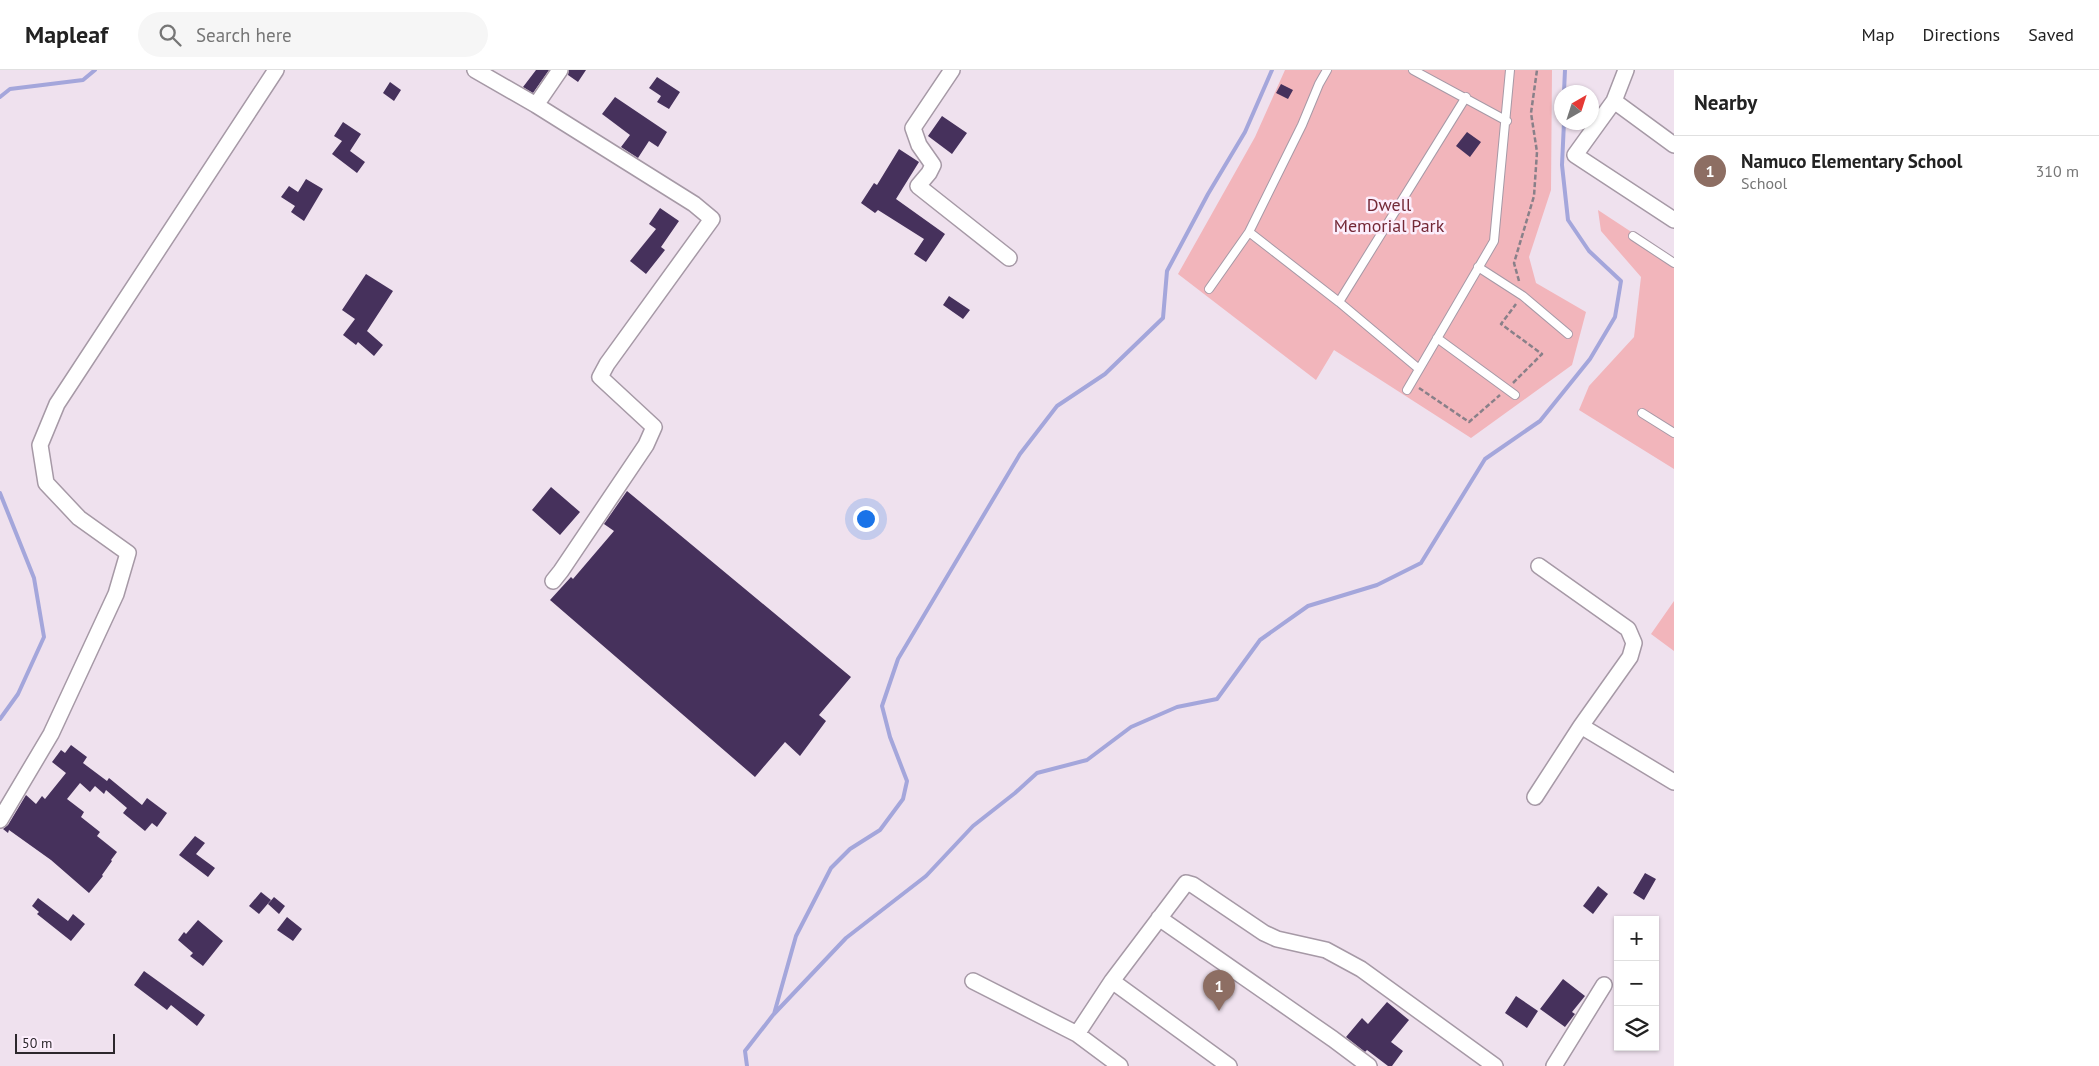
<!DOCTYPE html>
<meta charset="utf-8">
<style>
:root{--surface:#fff;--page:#f6f6f6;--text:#222;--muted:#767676;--line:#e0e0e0;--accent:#111827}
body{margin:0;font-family:"PT Sans",sans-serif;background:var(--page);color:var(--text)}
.controls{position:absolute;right:15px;bottom:15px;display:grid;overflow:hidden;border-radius:0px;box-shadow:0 1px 4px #0004}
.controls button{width:45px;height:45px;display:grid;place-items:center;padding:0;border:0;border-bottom:1px solid var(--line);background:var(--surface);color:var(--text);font:25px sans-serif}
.compass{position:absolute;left:1554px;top:15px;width:45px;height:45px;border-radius:50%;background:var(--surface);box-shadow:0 1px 4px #0004;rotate:39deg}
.scale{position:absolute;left:15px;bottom:12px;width:100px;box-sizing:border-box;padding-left:5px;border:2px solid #2c272c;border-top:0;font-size:14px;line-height:18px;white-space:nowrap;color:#2c272c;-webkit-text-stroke:4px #fceefc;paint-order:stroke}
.you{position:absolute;left:865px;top:448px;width:18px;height:18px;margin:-12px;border:4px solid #fff;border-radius:50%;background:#1a73e8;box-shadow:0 0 0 8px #1a73e833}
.badge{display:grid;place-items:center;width:32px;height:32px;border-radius:50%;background:var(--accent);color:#fff;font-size:16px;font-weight:700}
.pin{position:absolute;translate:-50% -41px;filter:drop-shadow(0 1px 2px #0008)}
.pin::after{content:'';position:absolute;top:26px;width:18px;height:15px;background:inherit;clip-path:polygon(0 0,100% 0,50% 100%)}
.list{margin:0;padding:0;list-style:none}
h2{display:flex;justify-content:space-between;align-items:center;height:65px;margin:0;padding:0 20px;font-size:21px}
h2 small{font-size:16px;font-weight:400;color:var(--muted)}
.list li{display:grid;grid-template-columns:32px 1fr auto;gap:15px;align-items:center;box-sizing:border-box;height:70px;padding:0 20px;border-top:1px solid var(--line)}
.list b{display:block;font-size:19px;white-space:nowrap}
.list p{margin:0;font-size:16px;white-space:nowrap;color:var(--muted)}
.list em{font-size:16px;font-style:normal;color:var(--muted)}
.icon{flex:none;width:28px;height:28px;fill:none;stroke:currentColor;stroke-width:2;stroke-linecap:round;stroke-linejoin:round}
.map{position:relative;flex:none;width:1674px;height:996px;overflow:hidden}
header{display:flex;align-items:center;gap:30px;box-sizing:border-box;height:70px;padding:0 25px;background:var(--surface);border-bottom:1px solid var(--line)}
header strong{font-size:24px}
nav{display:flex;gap:28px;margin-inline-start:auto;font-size:18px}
.search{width:350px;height:45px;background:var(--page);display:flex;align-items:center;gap:12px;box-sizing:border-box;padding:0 18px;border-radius:28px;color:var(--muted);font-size:19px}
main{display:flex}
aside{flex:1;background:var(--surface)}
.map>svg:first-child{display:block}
.green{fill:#f2b5bb}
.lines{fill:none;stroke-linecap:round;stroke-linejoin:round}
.stream{stroke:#a4a6db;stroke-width:4}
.building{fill:#46315c}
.lane-casing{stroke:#a699a6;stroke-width:10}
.street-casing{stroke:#a699a6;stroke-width:18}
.path{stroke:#898089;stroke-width:2.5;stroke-dasharray:5 2.5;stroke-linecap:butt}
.lane{stroke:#fff;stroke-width:8}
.street{stroke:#fff;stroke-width:15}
.labels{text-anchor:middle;stroke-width:5;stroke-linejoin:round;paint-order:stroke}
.park-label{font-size:18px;fill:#742937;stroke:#fceefc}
</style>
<header>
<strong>Mapleaf</strong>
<div class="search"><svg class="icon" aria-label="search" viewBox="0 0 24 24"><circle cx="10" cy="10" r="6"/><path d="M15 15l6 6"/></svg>Search here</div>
<nav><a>Map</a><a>Directions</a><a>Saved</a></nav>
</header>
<main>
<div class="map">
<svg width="1674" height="996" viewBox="0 0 1674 996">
<rect width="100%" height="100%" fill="#efe1ee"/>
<path class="green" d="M 1285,0 L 1552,0 L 1551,120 L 1529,187 L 1536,213 L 1586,242 L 1572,295 L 1471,368 L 1334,280 L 1316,310 L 1178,204 L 1255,67 Z
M 1598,140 L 1674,190 L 1674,399 L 1579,340 L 1589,316 L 1634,267 L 1641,207 L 1601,161 Z
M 1674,531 L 1674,581 L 1651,564 Z"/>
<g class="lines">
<path class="stream" d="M 1564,22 L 1565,0
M 0,27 L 10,19 L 83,10 L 95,0
M 0,423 L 34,508 L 44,567 L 18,624 L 0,649
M 774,944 L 796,866 L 831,798 L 850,779 L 880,760 L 903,729 L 907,711 L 890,667 L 882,636 L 898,589 L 1020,384 L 1057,336 L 1105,304 L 1163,248 L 1167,201 L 1208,124 L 1245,62 L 1272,0
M 747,996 L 745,981 L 773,945 L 846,868 L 926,806 L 973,756 L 1015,723 L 1037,703 L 1087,690 L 1131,657 L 1177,637 L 1217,629 L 1260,570 L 1308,536 L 1377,515 L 1421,493 L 1485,389 L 1540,351 L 1590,289 L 1615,247 L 1621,211 L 1589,181 L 1568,150 L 1562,95 L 1564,52"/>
</g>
<path class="building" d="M 536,0 L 549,0 L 533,23 L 523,17 Z
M 569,0 L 586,0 L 578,12 L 568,5 Z
M 657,7 L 680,22 L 669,39 L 657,32 L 661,26 L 649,18 Z
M 390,12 L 401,20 L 394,31 L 383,23 Z
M 1281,14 L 1293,20 L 1288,29 L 1276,23 Z
M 615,27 L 667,62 L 658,77 L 649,71 L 638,88 L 621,77 L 630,65 L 602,44 Z
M 942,46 L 967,63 L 952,84 L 928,66 Z
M 343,52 L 361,64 L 350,81 L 365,92 L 357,103 L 332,84 L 342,71 L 334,66 Z
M 1467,62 L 1481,72 L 1470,87 L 1456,76 Z
M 899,79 L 919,92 L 896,129 L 945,164 L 926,192 L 914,184 L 924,169 L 878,140 L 875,143 L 861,133 L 874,113 L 877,115 Z
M 306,109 L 323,119 L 304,151 L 291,142 L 295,136 L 281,127 L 289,116 L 298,122 Z
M 660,138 L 679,151 L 661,177 L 665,180 L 646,204 L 630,191 L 656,159 L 649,154 Z
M 366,204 L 393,221 L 367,261 L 383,275 L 374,286 L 358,272 L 356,275 L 343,265 L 355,249 L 342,240 Z
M 949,226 L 970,240 L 963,249 L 943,235 Z
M 551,417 L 580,442 L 560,465 L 532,440 Z
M 627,421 L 851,607 L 819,645 L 826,651 L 800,686 L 785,672 L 755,707 L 550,530 L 571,507 L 573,509 L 614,461 L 604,454 Z
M 71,675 L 87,687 L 83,693 L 107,711 L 109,708 L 142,735 L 147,728 L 167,743 L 157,757 L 152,753 L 145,761 L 123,743 L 127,738 L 106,720 L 104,724 L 95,716 L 90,722 L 80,713 L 67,729 L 84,742 L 81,747 L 100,762 L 97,766 L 117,782 L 111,790 L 112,791 L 102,805 L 103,806 L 89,823 L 51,790 L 9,760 L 8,763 L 3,759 L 8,755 L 26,725 L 36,734 L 42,726 L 45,729 L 66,703 L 52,692 L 61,680 L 65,683 Z
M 195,766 L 205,773 L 196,784 L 215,798 L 208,807 L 179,785 Z
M 1645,803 L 1656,809 L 1644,830 L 1633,823 Z
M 1598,816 L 1608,824 L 1593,844 L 1583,836 Z
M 261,822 L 271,830 L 259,844 L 249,836 Z
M 274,827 L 285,836 L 279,844 L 268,834 Z
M 38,828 L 68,851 L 73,844 L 85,854 L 71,871 L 37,844 L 39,842 L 32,836 Z
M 287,847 L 302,859 L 293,871 L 277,860 Z
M 198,850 L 223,871 L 203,896 L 190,886 L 193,883 L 178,870 L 184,862 L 186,864 Z
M 144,901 L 205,945 L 197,956 L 171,935 L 167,940 L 134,915 Z
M 1563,909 L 1585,926 L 1572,942 L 1575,944 L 1565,957 L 1540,939 Z
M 1516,926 L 1538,941 L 1527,958 L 1505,943 Z
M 1387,932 L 1409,950 L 1391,972 L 1403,981 L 1392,996 L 1388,996 L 1367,980 L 1365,982 L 1346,967 L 1362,948 L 1368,954 Z"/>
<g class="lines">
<defs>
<path id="lane" d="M 1413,0 L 1507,51
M 1249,162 L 1339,232 L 1419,299
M 1633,166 L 1674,193
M 1478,197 L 1523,226 L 1568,264
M 1209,219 L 1249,162 L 1302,55 L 1319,14 L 1327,0
M 1339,232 L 1466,27
M 1437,268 L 1515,325
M 1407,320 L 1494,171 L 1510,0
M 1642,343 L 1674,363"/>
<path id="street" d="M 475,0 L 536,35 L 694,134 L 712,149 L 607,294 L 600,307 L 654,357 L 646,375 L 561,501 L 553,511
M 952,0 L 913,58 L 919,75 L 933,95 L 929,103 L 918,116 L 1009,188
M 1626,0 L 1614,31 L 1575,85 L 1674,150
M 1614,31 L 1674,75
M 536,35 L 560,0
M 1581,656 L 1674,712
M 1535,727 L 1581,656 L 1630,587 L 1634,573 L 1628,559 L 1539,496
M 0,750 L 51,664 L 116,524 L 128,483 L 79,448 L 46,413 L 40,375 L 57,334 L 276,0
M 1159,848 L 1333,969 L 1369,996
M 973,911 L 1077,964 L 1120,996
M 1112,911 L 1229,996
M 1077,964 L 1112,911 L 1186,813 L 1193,815 L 1264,863 L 1277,869 L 1326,880 L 1361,899 L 1495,996
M 1554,996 L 1604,915"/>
</defs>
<use href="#lane" class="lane-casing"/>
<use href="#street" class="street-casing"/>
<path class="path" d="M 1519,211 L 1514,193 L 1534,126 L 1537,82 L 1531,43 L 1537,0
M 1513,313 L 1542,284 L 1501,254 L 1516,234
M 1419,318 L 1469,352 L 1500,325"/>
<use href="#lane" class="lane"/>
<use href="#street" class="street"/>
</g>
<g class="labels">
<g class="park-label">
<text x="1389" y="141">Dwell<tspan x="1389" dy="21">Memorial Park</tspan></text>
</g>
</g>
</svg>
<div class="controls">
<button>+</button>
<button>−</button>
<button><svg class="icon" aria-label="layers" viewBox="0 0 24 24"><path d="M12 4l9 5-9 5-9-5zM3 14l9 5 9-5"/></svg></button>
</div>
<svg class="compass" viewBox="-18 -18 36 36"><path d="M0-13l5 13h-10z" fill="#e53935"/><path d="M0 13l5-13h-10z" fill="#767676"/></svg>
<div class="scale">50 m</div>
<div class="you"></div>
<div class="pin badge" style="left:1219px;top:941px;background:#8d6e63">1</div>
</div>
<aside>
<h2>Nearby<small></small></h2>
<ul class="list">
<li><span class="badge" style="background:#8d6e63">1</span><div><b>Namuco Elementary School</b><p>School</p></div><em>310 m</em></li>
</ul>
</aside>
</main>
